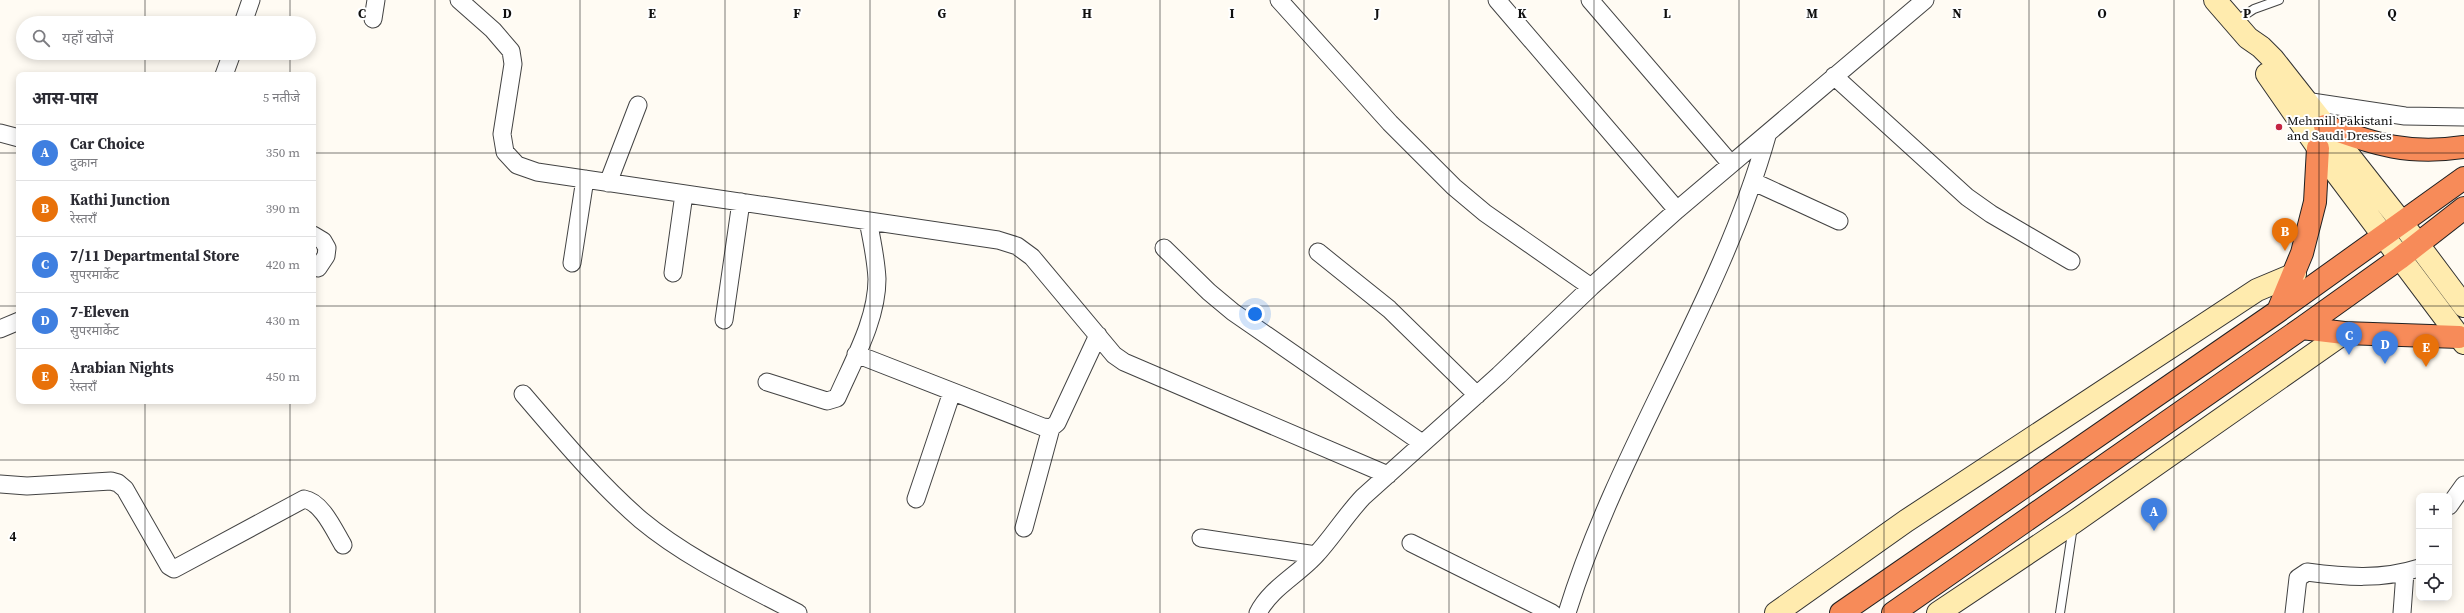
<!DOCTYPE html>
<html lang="hi">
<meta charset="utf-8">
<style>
:root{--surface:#fff;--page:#f2f2f3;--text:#2b2b33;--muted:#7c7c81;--line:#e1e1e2;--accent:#7c3aed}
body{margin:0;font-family:"Source Serif 4","Noto Sans Devanagari",serif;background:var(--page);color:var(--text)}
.controls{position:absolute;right:12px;bottom:12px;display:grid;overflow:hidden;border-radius:8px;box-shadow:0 2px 10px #0003}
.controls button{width:36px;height:36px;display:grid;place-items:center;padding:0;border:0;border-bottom:1px solid var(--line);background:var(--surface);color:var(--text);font:20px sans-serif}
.you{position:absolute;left:1255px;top:314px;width:14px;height:14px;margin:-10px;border:3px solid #fff;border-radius:50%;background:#1a73e8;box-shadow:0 0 0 6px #1a73e833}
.badge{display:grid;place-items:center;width:26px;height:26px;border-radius:50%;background:var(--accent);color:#fff;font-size:13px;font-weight:700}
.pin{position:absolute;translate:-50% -33px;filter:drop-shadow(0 1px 2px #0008)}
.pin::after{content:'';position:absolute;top:21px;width:14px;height:12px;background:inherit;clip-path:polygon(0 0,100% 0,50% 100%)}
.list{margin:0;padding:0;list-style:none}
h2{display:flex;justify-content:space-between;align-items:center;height:52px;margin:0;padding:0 16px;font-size:17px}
h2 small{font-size:13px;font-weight:400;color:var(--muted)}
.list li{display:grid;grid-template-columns:26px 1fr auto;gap:12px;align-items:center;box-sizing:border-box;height:56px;padding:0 16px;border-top:1px solid var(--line)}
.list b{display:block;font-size:15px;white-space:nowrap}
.list p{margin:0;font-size:13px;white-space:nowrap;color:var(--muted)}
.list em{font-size:13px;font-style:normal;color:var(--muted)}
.icon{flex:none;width:22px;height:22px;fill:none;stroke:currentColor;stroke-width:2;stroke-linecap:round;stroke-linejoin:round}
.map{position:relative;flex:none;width:2464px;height:613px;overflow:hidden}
.search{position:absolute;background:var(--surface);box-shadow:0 2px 10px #0003;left:16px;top:16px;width:300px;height:44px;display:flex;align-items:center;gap:10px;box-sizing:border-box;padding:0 14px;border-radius:22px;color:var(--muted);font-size:15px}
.panel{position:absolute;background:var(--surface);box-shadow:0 2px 10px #0003;left:16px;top:72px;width:300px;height:332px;border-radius:8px}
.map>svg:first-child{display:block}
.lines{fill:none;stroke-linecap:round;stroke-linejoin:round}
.lane-casing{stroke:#434343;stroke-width:10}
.street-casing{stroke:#434343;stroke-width:19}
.secondary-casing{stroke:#323232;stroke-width:24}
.highway-casing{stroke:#212121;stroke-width:24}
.lane{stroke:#fff;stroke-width:8}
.street{stroke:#fff;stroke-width:17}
.secondary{stroke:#ffebae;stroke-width:22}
.highway{stroke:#f78b59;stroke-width:22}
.grid{fill:none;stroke:#101010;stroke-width:1;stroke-opacity:0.55}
.poi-dot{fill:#c42442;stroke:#fff;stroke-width:1.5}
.labels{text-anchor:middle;stroke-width:4;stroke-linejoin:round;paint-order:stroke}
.poi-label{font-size:13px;fill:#101010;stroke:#fff;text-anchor:start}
.grid-label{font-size:13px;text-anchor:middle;font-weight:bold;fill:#101010;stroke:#fff;stroke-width:4;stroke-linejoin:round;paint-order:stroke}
</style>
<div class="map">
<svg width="2464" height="613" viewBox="0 0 2464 613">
<rect width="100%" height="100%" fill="#fffbf3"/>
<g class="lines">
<defs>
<path id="lane" d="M 2234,22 L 2254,9 L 2279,0
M 2060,613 L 2073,526"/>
<path id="street" d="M 459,0 L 493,30 L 511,51 L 513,64 L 502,134 L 505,152 L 517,165 L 537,172 L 998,240 L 1017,246 L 1032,257 L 1114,355 L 1124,362 L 1388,475
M 1279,0 L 1390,123 L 1454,187 L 1485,213 L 1591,287
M 1497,0 L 1677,210
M 1590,0 L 1731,164
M 373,19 L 376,0
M 243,23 L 251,0
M 224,75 L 232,53
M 1834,76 L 1967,197 L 1991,214 L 2071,261
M 2305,101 L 2405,116 L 2464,117
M 0,133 L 19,138
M 1754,182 L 1839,221
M 608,183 L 638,105
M 313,235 L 323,241 L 327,248 L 326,256 L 318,268
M 1164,248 L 1209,292 L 1233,312 L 1422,443
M 1318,252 L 1389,309 L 1477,395
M 572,263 L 585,179
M 673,273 L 684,194
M 724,320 L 741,202
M 0,329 L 19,321
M 856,354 L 1043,427 L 1051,428 L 1057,423 L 1098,335
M 767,382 L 827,401 L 837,398 C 853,361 877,320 877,279 C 876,259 872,240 868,221
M 523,394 C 560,437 598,483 641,520 C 688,559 745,585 798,613
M 0,484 L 27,486 L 111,481 L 118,483 L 125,489 L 169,566 L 174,569 L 304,499 C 322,502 334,530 343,545
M 916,499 L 952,392
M 2449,506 L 2464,485
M 1024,528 L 1051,428
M 1201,538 L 1316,555
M 1411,543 L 1552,613
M 1258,613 C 1270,589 1296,576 1314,557 C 1332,538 1345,516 1363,497 L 1499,375 L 1591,287 L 1677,210 L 1925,0
M 1567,613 C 1618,447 1720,303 1767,136
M 2294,613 L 2298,578 L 2307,572 C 2345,577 2382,580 2419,568
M 2402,613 L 2405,572"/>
<path id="secondary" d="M 2215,0 L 2248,38 L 2261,47 L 2273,59 L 2402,223 L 2464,306
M 2267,74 L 2328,162 L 2464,343
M 1776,613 L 1906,521 L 2257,290 L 2295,274
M 1938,613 L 2074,522 L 2344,333"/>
<path id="highway" d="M 2325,126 C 2376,145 2409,155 2464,147
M 2278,311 L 2302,253 L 2315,202 L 2318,148
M 2302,328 L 2344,333 L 2459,337
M 1841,613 L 2277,312 L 2464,178
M 1893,613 L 2302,328 L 2400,258 L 2464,208"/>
</defs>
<use href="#lane" class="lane-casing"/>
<use href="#street" class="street-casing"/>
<use href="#secondary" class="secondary-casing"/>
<use href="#highway" class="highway-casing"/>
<use href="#lane" class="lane"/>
<use href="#street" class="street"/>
<use href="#secondary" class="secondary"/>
<use href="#highway" class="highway"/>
</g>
<path class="grid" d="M 145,0 L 145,23M 290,0 L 290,23M 435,0 L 435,613M 580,0 L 580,613M 725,0 L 725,613M 870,0 L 870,613M 1015,0 L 1015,613M 1160,0 L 1160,613M 1304,0 L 1304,613M 1449,0 L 1449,613M 1594,0 L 1594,613M 1739,0 L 1739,613M 1884,0 L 1884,613M 2029,0 L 2029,613M 2174,0 L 2174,613M 2319,0 L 2319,613M 145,53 L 145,75M 290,53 L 290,75M 0,153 L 19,153M 313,153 L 2464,153M 0,306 L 19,306M 313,306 L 2464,306M 145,401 L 145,613M 290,401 L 290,613M 0,460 L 2464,460"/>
<circle class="poi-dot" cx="2279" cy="127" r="4"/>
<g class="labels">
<g class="poi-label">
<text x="2287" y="125">Mehmill Pakistani<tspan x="2287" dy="15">and Saudi Dresses</tspan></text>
</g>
</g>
<g class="grid-label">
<text x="362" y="18">C</text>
<text x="507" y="18">D</text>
<text x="652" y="18">E</text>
<text x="797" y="18">F</text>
<text x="942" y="18">G</text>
<text x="1087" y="18">H</text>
<text x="1232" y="18">I</text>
<text x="1377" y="18">J</text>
<text x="1522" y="18">K</text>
<text x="1667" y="18">L</text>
<text x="1812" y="18">M</text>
<text x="1957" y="18">N</text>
<text x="2102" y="18">O</text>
<text x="2247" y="18">P</text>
<text x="2392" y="18">Q</text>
<text x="13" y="541">4</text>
</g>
</svg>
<div class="controls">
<button>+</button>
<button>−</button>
<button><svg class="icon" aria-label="locate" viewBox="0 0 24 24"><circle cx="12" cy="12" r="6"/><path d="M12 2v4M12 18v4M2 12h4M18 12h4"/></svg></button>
</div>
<div class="you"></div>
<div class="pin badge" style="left:2154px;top:531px;background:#3f7fe0">A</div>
<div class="pin badge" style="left:2285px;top:251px;background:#e8710a">B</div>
<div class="pin badge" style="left:2349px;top:355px;background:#3f7fe0">C</div>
<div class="pin badge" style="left:2385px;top:364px;background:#3f7fe0">D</div>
<div class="pin badge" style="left:2426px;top:367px;background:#e8710a">E</div>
<div class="search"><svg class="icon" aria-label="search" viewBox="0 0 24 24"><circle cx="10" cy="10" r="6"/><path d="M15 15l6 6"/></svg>यहाँ खोजें</div>
<section class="panel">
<h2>आस-पास<small>5 नतीजे</small></h2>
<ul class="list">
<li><span class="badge" style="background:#3f7fe0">A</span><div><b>Car Choice</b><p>दुकान</p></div><em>350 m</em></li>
<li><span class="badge" style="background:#e8710a">B</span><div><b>Kathi Junction</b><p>रेस्तराँ</p></div><em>390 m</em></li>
<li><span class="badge" style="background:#3f7fe0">C</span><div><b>7/11 Departmental Store</b><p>सुपरमार्केट</p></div><em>420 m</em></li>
<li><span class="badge" style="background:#3f7fe0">D</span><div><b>7-Eleven</b><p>सुपरमार्केट</p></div><em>430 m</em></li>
<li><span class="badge" style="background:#e8710a">E</span><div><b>Arabian Nights</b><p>रेस्तराँ</p></div><em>450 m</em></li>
</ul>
</section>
</div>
